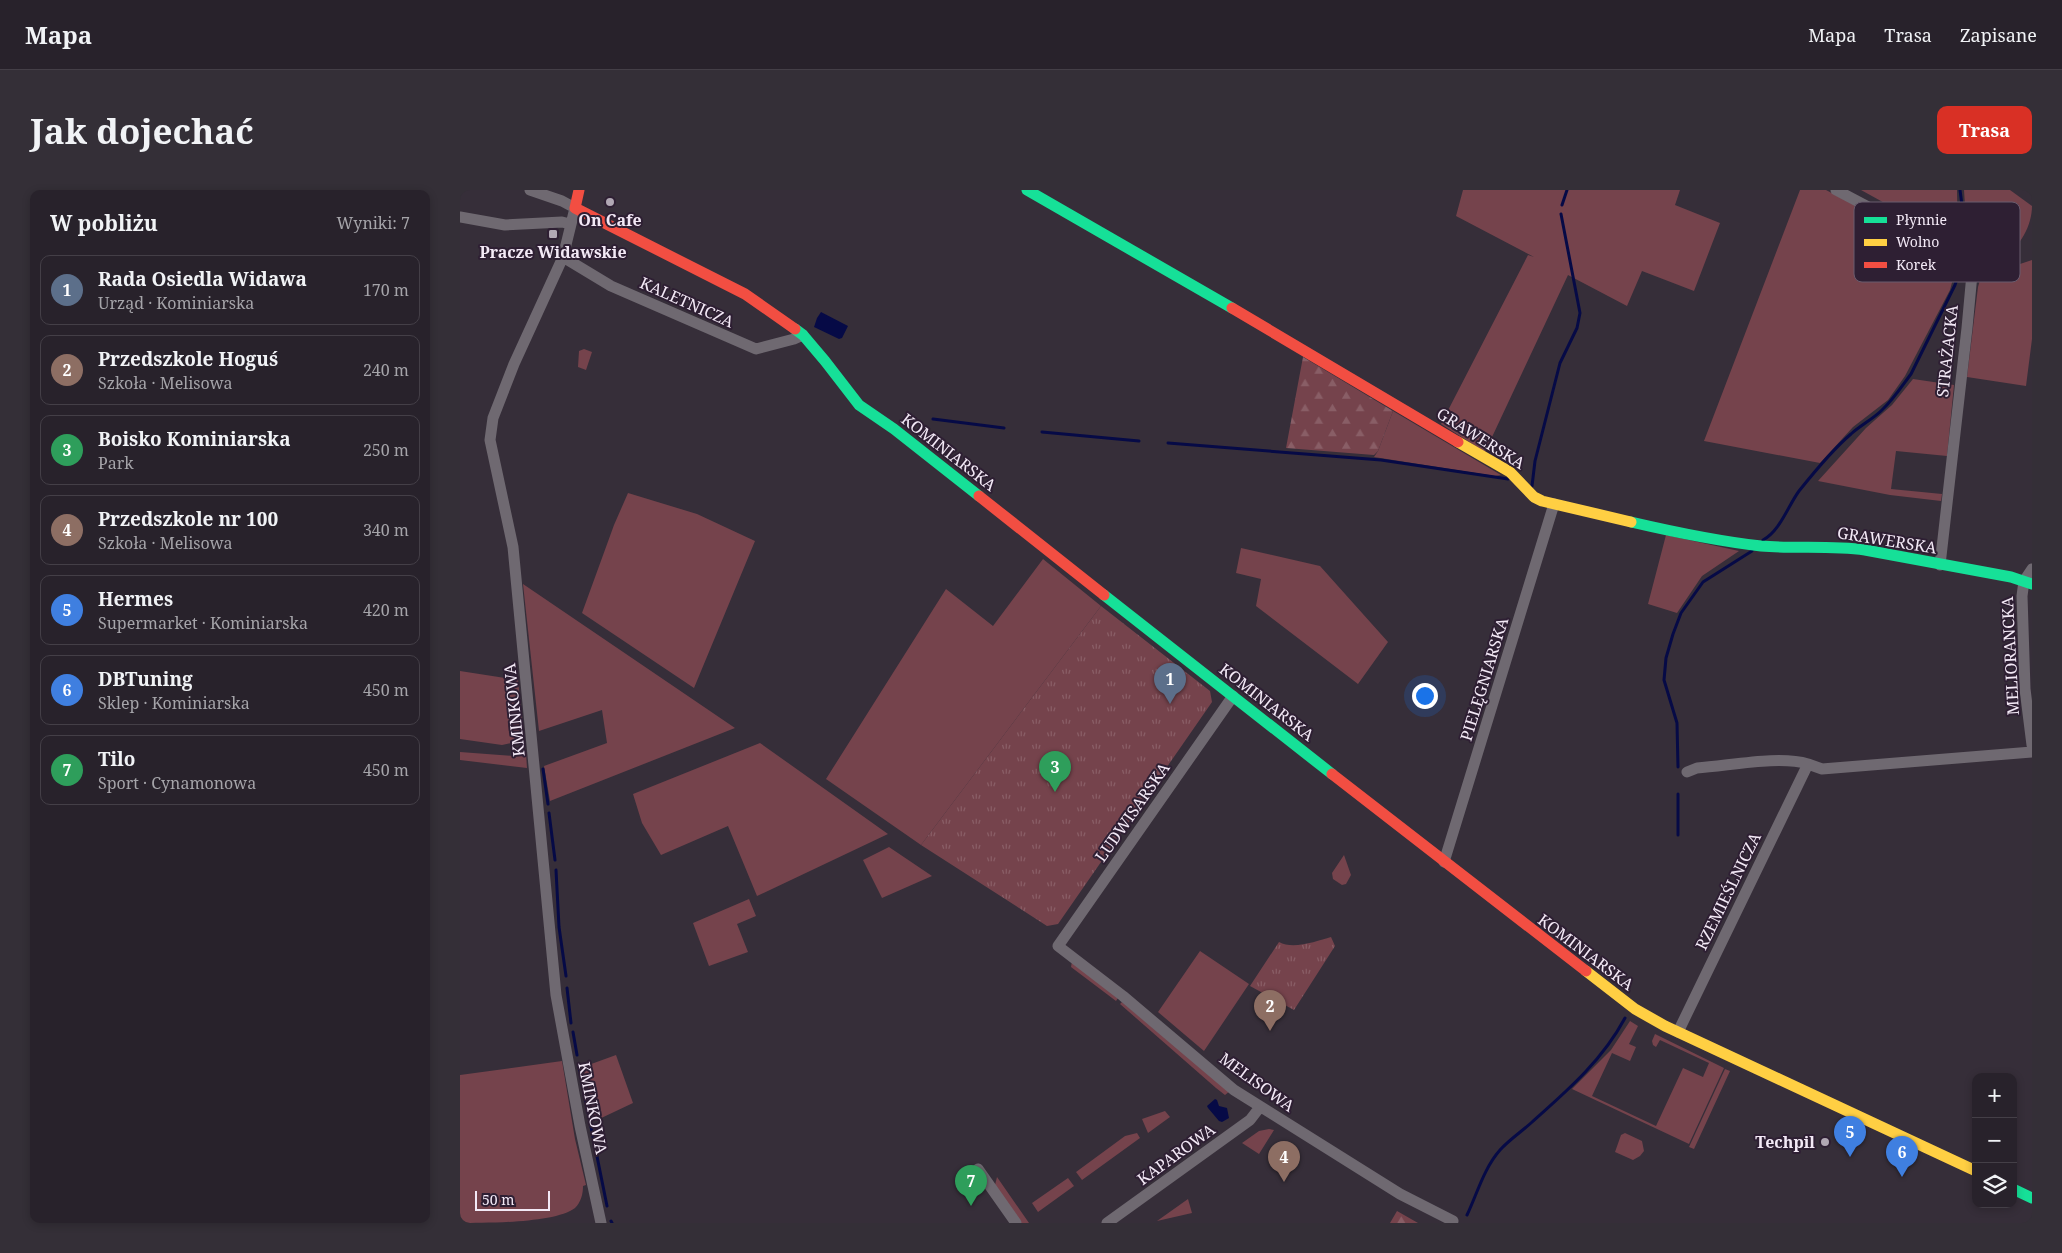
<!DOCTYPE html>
<html lang="pl">
<meta charset="utf-8">
<style>
:root{--surface:#28222b;--page:#342f37;--text:#f1f3f6;--muted:#a5a4a9;--line:#443f47;--accent:#d93025}
body{margin:0;font-family:"Noto Serif",serif;background:var(--page);color:var(--text)}
.controls{position:absolute;right:15px;bottom:15px;display:grid;overflow:hidden;border-radius:10px;box-shadow:0 2px 8px #0003}
.controls button{width:45px;height:45px;display:grid;place-items:center;padding:0;border:0;border-bottom:1px solid var(--line);background:var(--surface);color:var(--text);font:25px sans-serif}
.scale{position:absolute;left:15px;bottom:12px;width:75px;box-sizing:border-box;padding-left:5px;border:2px solid #f3e9f6;border-top:0;font-size:14px;line-height:18px;white-space:nowrap;color:#f3e9f6;-webkit-text-stroke:4px #2e1f33;paint-order:stroke}
.you{position:absolute;left:964px;top:505px;width:18px;height:18px;margin:-12px;border:4px solid #fff;border-radius:50%;background:#1a73e8;box-shadow:0 0 0 8px #1a73e833}
.badge{display:grid;place-items:center;width:32px;height:32px;border-radius:50%;background:var(--accent);color:#fff;font-size:16px;font-weight:700}
.pin{position:absolute;translate:-50% -41px;filter:drop-shadow(0 1px 2px #0008)}
.pin::after{content:'';position:absolute;top:26px;width:18px;height:15px;background:inherit;clip-path:polygon(0 0,100% 0,50% 100%)}
.list{margin:0;padding:0;list-style:none}
h2{display:flex;justify-content:space-between;align-items:center;height:65px;margin:0;padding:0 20px;font-size:21px}
h2 small{font-size:16px;font-weight:400;color:var(--muted)}
.list li{display:grid;grid-template-columns:32px 1fr auto;gap:15px;align-items:center;box-sizing:border-box;height:70px;margin:0 10px 10px;padding:0 10px;border:1px solid var(--line);border-radius:10px}
.list b{display:block;font-size:19px;white-space:nowrap}
.list p{margin:0;font-size:16px;white-space:nowrap;color:var(--muted)}
.list em{font-size:16px;font-style:normal;color:var(--muted)}
.icon{flex:none;width:28px;height:28px;fill:none;stroke:currentColor;stroke-width:2;stroke-linecap:round;stroke-linejoin:round}
.map{position:relative;flex:none;width:1572px;height:1033px;overflow:hidden;border-radius:10px}
header{display:flex;align-items:center;gap:30px;box-sizing:border-box;height:70px;padding:0 25px;background:var(--surface);border-bottom:1px solid var(--line)}
header strong{font-size:24px}
nav{display:flex;gap:28px;margin-inline-start:auto;font-size:18px}
.intro{display:flex;align-items:center;justify-content:space-between;box-sizing:border-box;height:120px;padding:0 30px}
h1{margin:0;font-size:35px}
.button{padding:12px 22px;border-radius:10px;background:var(--accent);color:#fff;font-size:18px;font-weight:700}
main{display:flex;gap:30px;padding:0 30px}
aside{flex:1;background:var(--surface);border-radius:10px;box-shadow:0 2px 8px #0003}
.map>svg:first-child{display:block}
.grass{fill:#75434c}
.forest{fill:url(#forest-firs)}
.park{fill:url(#park-tufts)}
.water{fill:#060a46}
.lines{fill:none;stroke-linecap:round;stroke-linejoin:round}
.stream{stroke:#060a46;stroke-width:3}
.street{stroke:#6f6971;stroke-width:11}
.fast{stroke:#16e098;stroke-width:11}
.slow{stroke:#ffcf43;stroke-width:11}
.jam{stroke:#f24e42;stroke-width:11}
.poi-dot{fill:#b1a8b4;stroke:#2e1f33;stroke-width:2}
.labels{text-anchor:middle;stroke-width:4;stroke-linejoin:round;paint-order:stroke}
.poi-label{font-size:16px;font-weight:bold;fill:#f3e9f6;stroke:#2e1f33}
.street-label{font-size:16px;fill:#f3e9f6;stroke:#2e1f33}
.key{fill:#2e1f33;stroke:#695c6e;stroke-width:1}
.key-label{font-size:14px;fill:#f3e9f6}
</style>
<header>
<strong>Mapa</strong>
<nav><a>Mapa</a><a>Trasa</a><a>Zapisane</a></nav>
</header>
<div class="intro"><h1>Jak dojechać</h1><a class="button">Trasa</a></div>
<main>
<aside>
<h2>W pobliżu<small>Wyniki: 7</small></h2>
<ul class="list">
<li><span class="badge" style="background:#5c6f8a">1</span><div><b>Rada Osiedla Widawa</b><p>Urząd · Kominiarska</p></div><em>170 m</em></li>
<li><span class="badge" style="background:#8d6e63">2</span><div><b>Przedszkole Hoguś</b><p>Szkoła · Melisowa</p></div><em>240 m</em></li>
<li><span class="badge" style="background:#2e9e5b">3</span><div><b>Boisko Kominiarska</b><p>Park</p></div><em>250 m</em></li>
<li><span class="badge" style="background:#8d6e63">4</span><div><b>Przedszkole nr 100</b><p>Szkoła · Melisowa</p></div><em>340 m</em></li>
<li><span class="badge" style="background:#3f7fe0">5</span><div><b>Hermes</b><p>Supermarket · Kominiarska</p></div><em>420 m</em></li>
<li><span class="badge" style="background:#3f7fe0">6</span><div><b>DBTuning</b><p>Sklep · Kominiarska</p></div><em>450 m</em></li>
<li><span class="badge" style="background:#2e9e5b">7</span><div><b>Tilo</b><p>Sport · Cynamonowa</p></div><em>450 m</em></li>
</ul>
</aside>
<div class="map">
<svg width="1572" height="1033" viewBox="0 0 1572 1033">
<defs>
<pattern id="forest-firs" width="22" height="20" patternUnits="userSpaceOnUse" patternTransform="scale(1.25)"><rect width="22" height="20" fill="#75434c"/><path d="M5 1l3.5 6h-7zM16 11l3.5 6h-7z" fill="#895e66"/></pattern>
<pattern id="park-tufts" width="24" height="20" patternUnits="userSpaceOnUse" patternTransform="scale(1.25)"><rect width="24" height="20" fill="#75434c"/><path d="M3 7l-1-3M5 7V3M7 7l1-3M15 17l-1-3M17 17v-4M19 17l1-3" fill="none" stroke="#895e66"/></pattern>
</defs>
<rect width="100%" height="100%" fill="#362e39"/>
<path class="grass" d="M 1003,0 L 1220,0 L 1215,15 L 1260,33 L 1234,101 L 1182,81 L 1167,116 L 1108,85 L 1025,262 L 981,234 L 1068,65 L 1074,67 L 996,26 Z
M 1340,0 L 1366,0 L 1498,70 L 1490,100 L 1445,186 L 1428,210 L 1393,237 L 1360,273 L 1244,251 Z
M 1401,0 L 1497,0 L 1498,57 L 1459,32 Z
M 1504,0 L 1550,0 L 1572,16 C 1572,36 1559,61 1539,67 C 1529,70 1518,66 1508,63 Z
M 1572,70 L 1572,149 L 1566,196 L 1507,187 L 1518,97 L 1522,83 L 1539,81 Z
M 124,159 L 132,162 L 126,180 L 118,177 L 119,161 Z
M 1453,189 L 1494,195 L 1487,266 L 1436,261 L 1431,299 L 1482,304 L 1481,311 L 1430,305 L 1358,291 L 1406,238 L 1432,215 Z
M 933,221 L 1041,285 L 1035,286 L 914,267 L 918,261 Z
M 168,303 L 237,324 L 295,351 L 234,498 L 122,423 L 154,335 Z
M 1206,345 L 1279,361 L 1242,386 L 1217,423 L 1188,414 Z
M 781,358 L 860,376 L 928,452 L 898,494 L 796,416 L 801,389 L 776,383 Z
M 583,369 L 641,416 L 461,655 L 366,589 L 486,399 L 533,436 Z
M 63,394 L 275,538 L 90,611 L 84,576 L 147,553 L 142,520 L 79,541 Z
M 0,481 L 58,490 L 64,550 L 42,555 L 0,549 Z
M 300,553 L 428,644 L 297,706 L 268,636 L 201,665 L 182,633 L 173,604 Z
M 0,562 L 53,566 L 66,563 L 67,578 L 0,570 Z
M 429,657 L 472,686 L 422,708 L 403,670 Z
M 884,665 L 891,685 L 886,694 L 882,695 L 873,689 L 872,683 Z
M 289,709 L 296,726 L 277,734 L 288,762 L 249,776 L 233,733 Z
M 740,761 L 789,794 L 744,861 L 698,822 Z
M 612,771 L 658,808 L 656,811 L 611,777 Z
M 662,812 L 770,901 L 765,905 L 756,898 L 660,814 Z
M 1170,831 L 1178,836 L 1169,854 L 1176,857 L 1170,871 L 1152,863 L 1132,906 L 1196,936 L 1223,878 L 1243,887 L 1249,873 L 1200,850 L 1196,857 L 1193,855 L 1192,851 L 1195,844 L 1264,878 L 1229,954 L 1112,899 L 1151,860 Z
M 156,865 L 173,913 L 135,931 L 123,877 Z
M 102,871 L 115,949 L 126,995 L 123,996 C 123,1004 121,1012 115,1018 C 96,1033 27,1033 0,1033 L 0,885 Z
M 1265,879 L 1270,881 L 1234,959 L 1229,957 Z
M 705,921 L 710,927 L 688,943 L 682,929 Z
M 809,939 L 814,940 L 799,964 L 782,953 L 799,941 Z
M 677,943 L 680,948 L 622,990 L 616,982 L 665,946 Z
M 1165,943 L 1182,951 L 1184,961 L 1180,966 L 1173,970 L 1155,962 L 1161,945 Z
M 537,987 L 569,1033 L 561,1033 L 535,995 Z
M 608,988 L 614,996 L 578,1022 L 572,1013 Z
M 728,1009 L 732,1023 L 697,1031 Z"/>
<path class="forest" d="M 843,167 L 933,221 L 918,261 L 914,265 L 826,258 Z
M 937,1021 L 958,1033 L 930,1033 Z"/>
<path class="park" d="M 641,416 L 750,501 L 752,512 L 598,734 L 587,736 L 461,655 Z
M 871,747 L 875,756 L 834,820 L 790,796 L 819,752 C 833,760 857,751 871,747 Z"/>
<path class="water" d="M 361,122 L 388,136 L 382,148 L 379,149 L 354,137 L 357,128 Z
M 755,909 L 757,910 L 759,916 L 767,918 L 769,928 L 762,932 L 759,931 L 748,918 L 747,916 Z"/>
<g class="lines">
<path class="stream" d="M 1500,0 L 1504,30 L 1503,62
M 1102,15 L 1107,0
M 473,229 L 544,238
M 582,242 L 679,251
M 708,253 L 921,270 L 1048,289
M 1072,296 L 1075,271 L 1100,173 L 1117,138 L 1120,123 L 1101,24
M 1303,350 C 1320,341 1328,316 1339,301 C 1355,281 1372,260 1391,244 C 1401,235 1413,229 1422,220 C 1433,210 1442,196 1451,184 L 1495,95 L 1502,73
M 1218,577 L 1217,533 L 1204,490 L 1206,468 L 1213,444 L 1221,423 L 1243,392 L 1292,361
M 83,579 L 88,614
M 89,623 L 95,670
M 1218,645 L 1218,604
M 96,680 L 99,737 L 106,786
M 107,798 L 111,833
M 113,842 L 117,865
M 119,877 L 147,1016
M 1007,1025 C 1017,1004 1024,978 1040,960 C 1049,950 1061,942 1071,933 C 1107,901 1142,871 1165,828
M 151,1031 L 152,1033"/>
<path class="street" d="M 70,0 L 102,11 L 115,18 L 103,67 L 54,174 L 33,228 L 30,250 L 53,357 L 96,805 L 120,936 L 141,1033
M 1376,0 L 1490,60 L 1511,74 L 1512,84 L 1507,138 L 1480,375
M 0,27 L 45,35 L 102,32 L 110,34
M 103,67 L 151,96 L 296,159 L 334,149 L 343,145
M 1572,379 L 1564,391 L 1562,406 L 1565,499 L 1572,555
M 773,506 L 598,756 L 663,806 L 774,900 L 940,1004 L 993,1031
M 1227,582 L 1237,578 C 1269,576 1319,565 1348,574
M 984,672 L 1094,314
M 1218,842 L 1348,574 L 1362,579 L 1572,562
M 518,979 L 556,1033
M 647,1033 L 790,930 L 800,917"/>
<path class="fast" d="M 567,0 L 772,118
M 335,139 L 343,145 L 365,171 L 399,215 L 434,239 L 519,306
M 1171,332 C 1214,342 1257,351 1301,356 C 1335,359 1370,355 1405,360 L 1551,387 L 1572,394
M 644,405 L 872,584
M 1553,999 L 1572,1008"/>
<path class="slow" d="M 998,252 L 1050,282 L 1074,307 L 1082,311 L 1171,332
M 1126,781 L 1175,819 L 1205,836 L 1516,981"/>
<path class="jam" d="M 119,0 L 115,18 L 285,104 L 335,139
M 772,118 L 998,252
M 519,306 L 644,405
M 872,584 L 1126,781"/>
</g>
<g class="poi-dot">
<circle cx="150" cy="12" r="5"/>
<rect x="88" y="39" width="10" height="10" rx="2.5"/>
<circle cx="1365" cy="952" r="5"/>
</g>
<g class="labels">
<g class="poi-label">
<text x="150" y="36">On Cafe</text>
<text x="93" y="68">Pracze Widawskie</text>
<text x="1355" y="958" text-anchor="end">Techpil</text>
</g>
<g class="street-label">
<text transform="translate(227 112) rotate(24)" y="6">KALETNICZA</text>
<text transform="translate(1487 161) rotate(-84)" y="6">STRAŻACKA</text>
<text transform="translate(1021 248) rotate(32)" y="6">GRAWERSKA</text>
<text transform="translate(489 262) rotate(38)" y="6">KOMINIARSKA</text>
<text transform="translate(1427 350) rotate(9)" y="6">GRAWERSKA</text>
<text transform="translate(1550 466) rotate(-93)" y="6">MELIORANCKA</text>
<text transform="translate(1024 489) rotate(-73)" y="6">PIELĘGNIARSKA</text>
<text transform="translate(807 512) rotate(38)" y="6">KOMINIARSKA</text>
<text transform="translate(54 520) rotate(-96)" y="6">KMINKOWA</text>
<text transform="translate(672 622) rotate(-55)" y="6">LUDWISARSKA</text>
<text transform="translate(1268 701) rotate(-64)" y="6">RZEMIEŚLNICZA</text>
<text transform="translate(1126 762) rotate(37)" y="6">KOMINIARSKA</text>
<text transform="translate(797 892) rotate(36)" y="6">MELISOWA</text>
<text transform="translate(133 918) rotate(79)" y="6">KMINKOWA</text>
<text transform="translate(716 964) rotate(-36)" y="6">KAPAROWA</text>
</g>
</g>
<rect x="1394" y="12" width="166" height="80" rx="8" class="key"/>
<rect x="1404" y="27" width="23" height="6" fill="#16e098"/>
<rect x="1404" y="49" width="23" height="7" fill="#ffcf43"/>
<rect x="1404" y="72" width="23" height="6" fill="#f24e42"/>
<g class="key-label">
<text x="1436" y="35">Płynnie</text>
<text x="1436" y="57">Wolno</text>
<text x="1436" y="80">Korek</text>
</g>
</svg>
<div class="controls">
<button>+</button>
<button>−</button>
<button><svg class="icon" aria-label="layers" viewBox="0 0 24 24"><path d="M12 4l9 5-9 5-9-5zM3 14l9 5 9-5"/></svg></button>
</div>
<div class="scale">50 m</div>
<div class="you"></div>
<div class="pin badge" style="left:710px;top:514px;background:#5c6f8a">1</div>
<div class="pin badge" style="left:810px;top:841px;background:#8d6e63">2</div>
<div class="pin badge" style="left:595px;top:602px;background:#2e9e5b">3</div>
<div class="pin badge" style="left:824px;top:992px;background:#8d6e63">4</div>
<div class="pin badge" style="left:1390px;top:967px;background:#3f7fe0">5</div>
<div class="pin badge" style="left:1442px;top:987px;background:#3f7fe0">6</div>
<div class="pin badge" style="left:511px;top:1016px;background:#2e9e5b">7</div>
</div>
</main>
